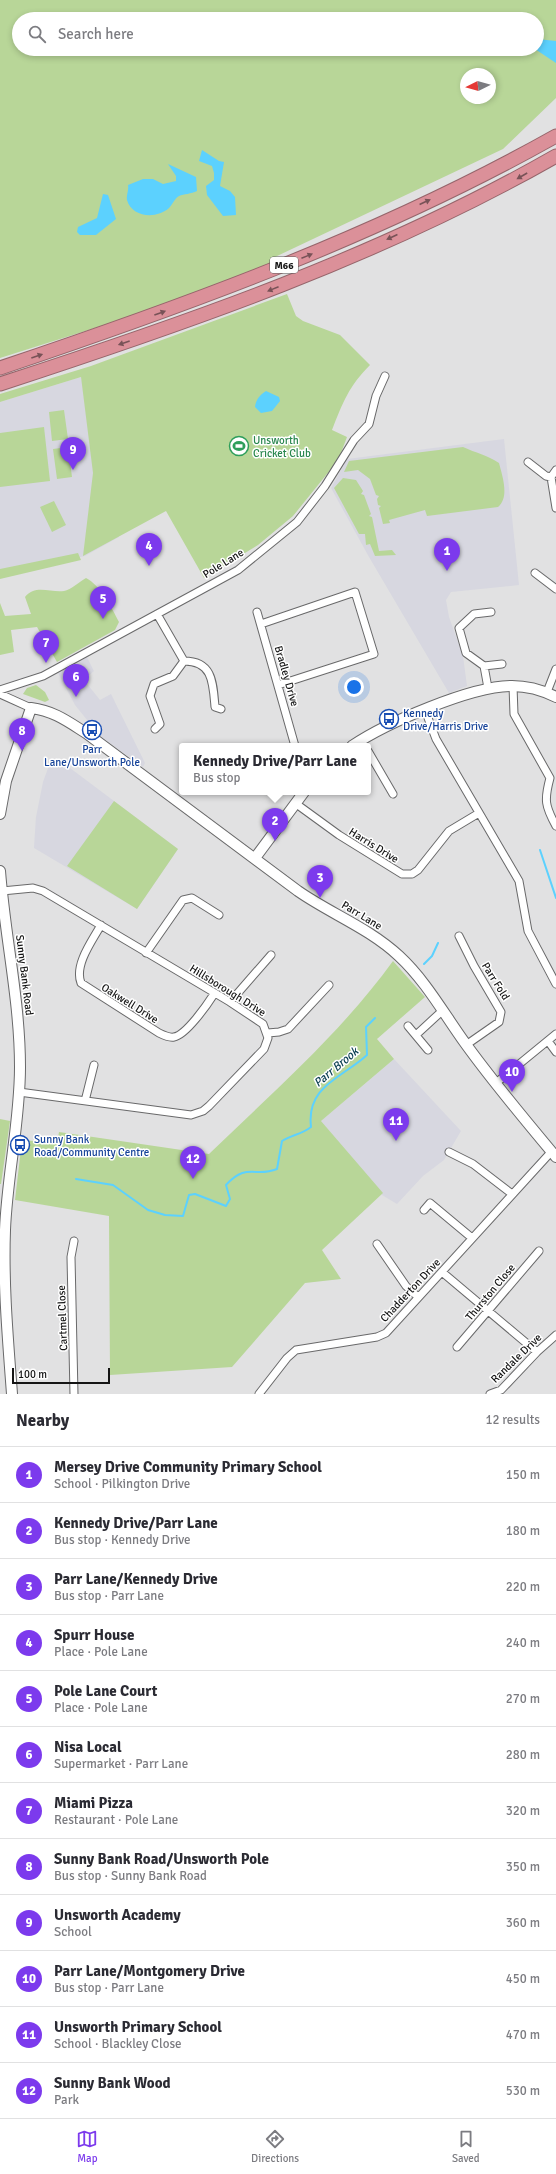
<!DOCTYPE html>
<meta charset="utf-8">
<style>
:root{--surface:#fff;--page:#f2f2f3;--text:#2b2b33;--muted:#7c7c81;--line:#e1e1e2;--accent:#7c3aed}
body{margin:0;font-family:Signika,sans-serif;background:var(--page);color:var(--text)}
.compass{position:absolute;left:460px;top:68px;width:36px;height:36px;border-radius:50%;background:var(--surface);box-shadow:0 2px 6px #0003;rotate:265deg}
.scale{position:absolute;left:12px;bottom:10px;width:98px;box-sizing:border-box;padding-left:4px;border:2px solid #151515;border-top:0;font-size:11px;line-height:14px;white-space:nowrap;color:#151515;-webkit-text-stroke:3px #fff;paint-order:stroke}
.you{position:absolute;left:354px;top:687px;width:14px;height:14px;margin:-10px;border:3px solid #fff;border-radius:50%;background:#1a73e8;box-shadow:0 0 0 6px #1a73e833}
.badge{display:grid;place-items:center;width:26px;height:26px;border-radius:50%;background:var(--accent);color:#fff;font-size:13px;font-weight:700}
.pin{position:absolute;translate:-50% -33px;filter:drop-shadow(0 1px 2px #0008)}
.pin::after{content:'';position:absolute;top:21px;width:14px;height:12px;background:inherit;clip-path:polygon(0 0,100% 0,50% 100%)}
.popup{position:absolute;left:179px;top:743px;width:192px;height:52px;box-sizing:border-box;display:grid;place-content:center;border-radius:4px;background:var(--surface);filter:drop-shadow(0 1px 3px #0005);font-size:13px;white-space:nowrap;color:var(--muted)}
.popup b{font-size:15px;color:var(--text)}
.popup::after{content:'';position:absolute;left:50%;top:100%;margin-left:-8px;border:8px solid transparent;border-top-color:var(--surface)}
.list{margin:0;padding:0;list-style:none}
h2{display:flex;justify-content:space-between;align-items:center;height:52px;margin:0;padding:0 16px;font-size:17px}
h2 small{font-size:13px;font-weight:400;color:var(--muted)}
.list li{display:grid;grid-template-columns:26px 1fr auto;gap:12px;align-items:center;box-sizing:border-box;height:56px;padding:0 16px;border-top:1px solid var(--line)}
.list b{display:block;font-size:15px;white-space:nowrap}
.list p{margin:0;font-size:13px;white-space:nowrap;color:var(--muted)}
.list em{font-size:13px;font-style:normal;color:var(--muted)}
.icon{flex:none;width:22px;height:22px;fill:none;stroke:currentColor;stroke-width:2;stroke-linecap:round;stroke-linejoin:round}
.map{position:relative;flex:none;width:556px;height:1394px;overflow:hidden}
.search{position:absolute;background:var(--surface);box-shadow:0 2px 6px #0003;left:12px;right:12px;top:12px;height:44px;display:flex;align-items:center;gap:10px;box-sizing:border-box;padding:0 14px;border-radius:22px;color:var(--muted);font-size:15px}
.sheet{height:724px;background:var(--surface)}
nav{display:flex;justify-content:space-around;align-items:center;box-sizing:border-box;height:56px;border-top:1px solid var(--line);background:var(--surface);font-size:11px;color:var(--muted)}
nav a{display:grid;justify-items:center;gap:2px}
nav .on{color:var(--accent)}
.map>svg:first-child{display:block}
.built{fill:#d7d7e0}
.green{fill:#b8d698;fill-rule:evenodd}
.water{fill:#5cd1fe}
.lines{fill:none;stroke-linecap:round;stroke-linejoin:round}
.stream{stroke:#5cd1fe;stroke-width:2}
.street-casing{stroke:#69696a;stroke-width:9}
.secondary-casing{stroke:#69696a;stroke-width:12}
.highway-casing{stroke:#96656b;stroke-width:15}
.street{stroke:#fff;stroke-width:7}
.secondary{stroke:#fff;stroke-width:10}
.highway{stroke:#db9099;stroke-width:13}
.oneway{fill:#785257}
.labels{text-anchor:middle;stroke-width:3;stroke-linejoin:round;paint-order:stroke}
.shield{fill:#fff;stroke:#5b5b5b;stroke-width:1}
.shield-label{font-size:10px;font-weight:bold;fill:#151515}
.leisure-label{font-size:11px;fill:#27864d;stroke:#fff;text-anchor:start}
.street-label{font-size:11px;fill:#151515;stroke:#fff}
.transit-label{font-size:11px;fill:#164399;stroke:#fff;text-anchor:start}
.water-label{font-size:12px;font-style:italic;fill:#0a3f51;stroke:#fff}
</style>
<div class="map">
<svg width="556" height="1394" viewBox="0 0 556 1394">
<rect width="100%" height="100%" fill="#e1e1e2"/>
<path class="built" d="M 81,377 L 119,537 L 85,556 L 0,576 L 0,402 Z
M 504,439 L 519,585 L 451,592 L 446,600 L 449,617 L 463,656 L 467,686 L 449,693 L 369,557 L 331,488 L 347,459 Z
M 87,657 L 94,671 L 84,680 L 100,700 L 111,694 L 145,763 L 143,767 L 100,736 L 75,705 L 58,673 Z
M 51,760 L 62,762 L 178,849 L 137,909 L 34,848 L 36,817 L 43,782 Z
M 394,1059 L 461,1131 L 444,1160 L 423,1176 L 397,1204 L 382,1195 L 321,1121 Z"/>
<path class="green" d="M 0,0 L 556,0 L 556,98 L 503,149 L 275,257 L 277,263 L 136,315 L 0,358 ZM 19,19 L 537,19 L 537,49 L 19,49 ZM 466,74 L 490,74 L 490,98 L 466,98 Z
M 287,294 L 296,316 L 303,321 L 340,335 L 370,365 C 349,386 343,402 332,430 L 347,437 L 341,453 L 331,469 L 293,516 L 258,545 L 204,578 L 166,511 L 83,556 L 93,473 L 81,377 L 0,402 L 0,394 L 91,366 Z
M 64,410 L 68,439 L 52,441 L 49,412 Z
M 44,427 L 50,481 L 0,487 L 0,433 Z
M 68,447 L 72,477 L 57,479 L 53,449 Z
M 463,447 C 476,453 487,455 499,463 C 502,475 510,497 498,507 L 427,516 L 425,510 L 389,520 L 390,523 L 383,524 L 379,508 L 381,506 L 378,505 L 377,499 L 379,496 L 376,495 L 370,479 L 358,470 L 344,472 L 349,461 Z
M 343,478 L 356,480 L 363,491 L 361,494 L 364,495 L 371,514 L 369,516 L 372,517 L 379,551 L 392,550 L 396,555 L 375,556 L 370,544 L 366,545 L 365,534 L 359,534 L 334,488 Z
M 54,501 L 66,525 L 52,532 L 40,507 Z
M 78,553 L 81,560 L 0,579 L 0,569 Z
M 86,578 C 100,585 112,608 119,622 L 115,630 L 57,662 L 37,627 L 11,630 L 14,652 L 0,655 L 0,603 L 5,616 L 31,614 L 25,597 C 35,584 51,593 64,591 C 71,590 80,581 86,578 Z
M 36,685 L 45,692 L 49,700 L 45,702 L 23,694 L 27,688 Z
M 114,801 L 178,849 L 137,909 L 67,866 Z
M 393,961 L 425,997 L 377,1039 L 394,1059 L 321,1121 L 383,1193 L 322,1250 L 341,1279 L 305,1283 L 232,1367 L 110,1375 L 109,1216 L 15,1200 L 22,1140 L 57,1143 L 59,1132 L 209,1154 C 272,1093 341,1033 393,961 Z
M 0,1119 L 10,1121 L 1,1184 L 0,1184 Z"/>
<path class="water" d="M 537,39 L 556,41 L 556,63 L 535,49 L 537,49 Z
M 202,150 L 219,161 L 224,162 L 220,186 L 230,191 L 235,197 L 236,215 L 223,216 L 207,195 L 206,186 L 214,180 L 214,173 L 212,166 L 199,161 Z
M 168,164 L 196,177 L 197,191 C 191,194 184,194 179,196 C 175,198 172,205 169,208 C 157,219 132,218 127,200 C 126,196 129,190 128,185 L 143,179 L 153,179 L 163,184 L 176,181 L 176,176 Z
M 103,194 L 108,195 L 116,219 L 96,235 L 80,235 L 77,232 L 78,227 L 97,218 Z
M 266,391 L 279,397 L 280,401 L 272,411 L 261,413 L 255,407 C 256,399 260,395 266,391 Z"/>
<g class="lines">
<path class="stream" d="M 540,850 L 556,898
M 424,964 L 432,956 L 438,943
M 76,1179 L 113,1185 L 148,1210 L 165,1215 L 183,1216 L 189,1195 L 195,1194 L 226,1206 L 230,1199 L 226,1185 C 247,1162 255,1178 277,1169 L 282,1141 C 292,1135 302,1134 311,1127 C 306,1086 342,1078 367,1055 L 366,1027 L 375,1018"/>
<defs>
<path id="street" d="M 528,462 L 546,476 L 551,477
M 556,470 L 551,477 L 556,508
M 535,573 L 556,589
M 257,612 L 295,746
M 157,614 L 184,661 C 213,661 213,683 215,707 L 221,709
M 261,624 L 355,592 L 374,654 L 278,685
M 484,666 L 502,664
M 513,686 L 514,714 L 550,778 C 544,800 545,806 556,826
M 488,688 L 484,666 L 466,653 L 459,628 L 474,614 L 491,612
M 0,690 L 43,676 L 238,570 L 297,522 L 325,486 L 354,440 L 369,424 L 376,396 L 385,376
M 547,692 L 556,669
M 0,694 L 31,708
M 425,710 L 436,739 L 519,881 L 528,931 L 556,984
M 155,729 L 160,724 L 150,696 L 154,684 L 173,676 L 184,661
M 368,751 L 393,794
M 295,803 L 339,835 L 402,874 L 412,874 L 418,870 L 449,831 L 479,813
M 2,891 L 33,888 L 43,891 L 230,1002 L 263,1024 L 268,1038 L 264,1049 L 209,1106 L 203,1111 L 191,1115 L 19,1092
M 101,925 C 92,941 74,965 81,983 L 159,1033 C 163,1035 169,1038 174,1037 C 186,1035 207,1005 214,994
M 459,936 L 474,966 L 501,1012 L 499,1022 L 466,1045
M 146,953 L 183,900 L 192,898 L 219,915
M 230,1002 L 271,955
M 408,1026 L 428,1050
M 268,1033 L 279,1032 L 288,1029 L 329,985
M 416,1035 L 442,1011
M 548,1041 L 556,1052
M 496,1083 L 556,1034
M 85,1101 L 94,1065
M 449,1152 L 473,1164 L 512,1194
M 424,1210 L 430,1203 L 472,1238
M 74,1241 L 71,1257 L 74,1394
M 377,1244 L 406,1286 L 418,1297
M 442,1272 L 537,1352
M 457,1347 L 539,1251
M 259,1394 L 287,1358 L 296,1350 L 377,1337 L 386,1333 L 552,1151
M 490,1394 L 501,1390 L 537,1352 L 556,1335"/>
<path id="secondary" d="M 352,746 C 386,723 471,686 512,686 C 527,686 542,690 556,697
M 0,814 L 6,781 L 31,708 C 54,711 67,721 86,733 L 298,891 C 331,914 369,928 399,956 C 426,981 444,1014 465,1043 C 493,1082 525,1120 556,1157
M 255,858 L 304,792
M 0,871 C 5,937 20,1001 20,1067 C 20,1122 7,1176 5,1230 C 3,1285 8,1340 12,1394"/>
<path id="highway" d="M 0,368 C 190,304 380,235 556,136
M 0,384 C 190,322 381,256 556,156"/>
</defs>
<use href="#street" class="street-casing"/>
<use href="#secondary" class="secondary-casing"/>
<use href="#highway" class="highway-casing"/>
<use href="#street" class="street"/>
<use href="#secondary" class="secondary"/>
<use href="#highway" class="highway"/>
</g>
<defs><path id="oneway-solid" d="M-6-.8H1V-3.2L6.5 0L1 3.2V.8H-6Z"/></defs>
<g class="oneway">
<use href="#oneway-solid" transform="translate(522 176) rotate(150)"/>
<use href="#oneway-solid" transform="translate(425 202) rotate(-25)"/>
<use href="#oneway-solid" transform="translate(392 237) rotate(155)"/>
<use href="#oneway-solid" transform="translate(307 256) rotate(-22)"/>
<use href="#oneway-solid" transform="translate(273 289) rotate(158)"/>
<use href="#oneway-solid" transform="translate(160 313) rotate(-20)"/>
<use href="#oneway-solid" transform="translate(124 343) rotate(161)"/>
<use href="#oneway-solid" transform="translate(37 356) rotate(-19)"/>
</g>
<defs>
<symbol id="stadium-ring" viewBox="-11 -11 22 22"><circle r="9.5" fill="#fff" stroke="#2e9e5b" stroke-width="1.5"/><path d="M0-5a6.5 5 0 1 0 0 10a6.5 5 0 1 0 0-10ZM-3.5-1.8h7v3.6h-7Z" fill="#2e9e5b"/></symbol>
<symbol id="bus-ring" viewBox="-11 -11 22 22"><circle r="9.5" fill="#fff" stroke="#1a4fb4" stroke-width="1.5"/><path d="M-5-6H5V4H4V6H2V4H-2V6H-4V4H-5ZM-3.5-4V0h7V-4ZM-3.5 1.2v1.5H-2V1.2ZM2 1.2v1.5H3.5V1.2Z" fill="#1a4fb4"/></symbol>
</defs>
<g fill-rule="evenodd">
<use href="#stadium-ring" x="228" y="435" width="22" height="22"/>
<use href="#bus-ring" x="378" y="708" width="22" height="22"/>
<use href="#bus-ring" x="81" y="719" width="22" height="22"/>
<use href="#bus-ring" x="9" y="1134" width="22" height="22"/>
</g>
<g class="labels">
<rect class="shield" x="270" y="257" width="28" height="16" rx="3"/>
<g class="shield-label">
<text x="284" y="269">M66</text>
</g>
<g class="leisure-label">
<text x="253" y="444">Unsworth<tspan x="253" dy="13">Cricket Club</tspan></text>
</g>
<g class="street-label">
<text transform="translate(223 563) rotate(-32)" y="4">Pole Lane</text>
<text transform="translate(287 676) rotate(74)" y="4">Bradley Drive</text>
<text transform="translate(374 845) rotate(32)" y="4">Harris Drive</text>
<text transform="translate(362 915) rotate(31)" y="4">Parr Lane</text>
<text transform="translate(25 975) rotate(83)" y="4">Sunny Bank Road</text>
<text transform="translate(496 981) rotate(58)" y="4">Parr Fold</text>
<text transform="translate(228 990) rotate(32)" y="4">Hillsborough Drive</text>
<text transform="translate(130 1003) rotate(32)" y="4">Oakwell Drive</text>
<text transform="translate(410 1290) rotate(-47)" y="4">Chadderton Drive</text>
<text transform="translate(490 1292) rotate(-50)" y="4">Thurston Close</text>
<text transform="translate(62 1318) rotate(-92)" y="4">Cartmel Close</text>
<text transform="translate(516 1358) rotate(-44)" y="4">Randale Drive</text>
</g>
<g class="transit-label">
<text x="403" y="717">Kennedy<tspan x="403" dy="13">Drive/Harris Drive</tspan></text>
<text x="92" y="753" text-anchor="middle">Parr<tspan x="92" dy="13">Lane/Unsworth Pole</tspan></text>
<text x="34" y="1143">Sunny Bank<tspan x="34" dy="13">Road/Community Centre</tspan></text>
</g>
<g class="water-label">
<text transform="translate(336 1067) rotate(-40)" y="4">Parr Brook</text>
</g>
</g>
</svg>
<svg class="compass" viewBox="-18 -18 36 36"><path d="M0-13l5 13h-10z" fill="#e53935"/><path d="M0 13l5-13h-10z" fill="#7c7c81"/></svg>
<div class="scale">100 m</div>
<div class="you"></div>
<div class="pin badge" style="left:447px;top:571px">1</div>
<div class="pin badge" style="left:275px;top:841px">2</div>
<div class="popup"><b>Kennedy Drive/Parr Lane</b>Bus stop</div>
<div class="pin badge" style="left:320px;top:898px">3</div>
<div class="pin badge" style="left:149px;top:566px">4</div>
<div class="pin badge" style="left:103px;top:619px">5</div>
<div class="pin badge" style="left:76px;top:697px">6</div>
<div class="pin badge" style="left:46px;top:663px">7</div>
<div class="pin badge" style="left:22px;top:751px">8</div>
<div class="pin badge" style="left:73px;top:470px">9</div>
<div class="pin badge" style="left:512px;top:1092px">10</div>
<div class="pin badge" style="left:396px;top:1141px">11</div>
<div class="pin badge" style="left:193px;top:1179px">12</div>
<div class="search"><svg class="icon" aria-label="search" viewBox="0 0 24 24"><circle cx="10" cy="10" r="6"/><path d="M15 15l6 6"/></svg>Search here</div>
</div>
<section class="sheet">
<h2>Nearby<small>12 results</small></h2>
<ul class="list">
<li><span class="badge">1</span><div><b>Mersey Drive Community Primary School</b><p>School · Pilkington Drive</p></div><em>150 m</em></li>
<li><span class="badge">2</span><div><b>Kennedy Drive/Parr Lane</b><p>Bus stop · Kennedy Drive</p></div><em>180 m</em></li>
<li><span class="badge">3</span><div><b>Parr Lane/Kennedy Drive</b><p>Bus stop · Parr Lane</p></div><em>220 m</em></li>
<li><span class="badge">4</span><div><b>Spurr House</b><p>Place · Pole Lane</p></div><em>240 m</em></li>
<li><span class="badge">5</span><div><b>Pole Lane Court</b><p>Place · Pole Lane</p></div><em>270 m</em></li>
<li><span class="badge">6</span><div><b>Nisa Local</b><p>Supermarket · Parr Lane</p></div><em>280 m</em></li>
<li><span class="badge">7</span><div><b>Miami Pizza</b><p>Restaurant · Pole Lane</p></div><em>320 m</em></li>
<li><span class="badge">8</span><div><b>Sunny Bank Road/Unsworth Pole</b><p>Bus stop · Sunny Bank Road</p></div><em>350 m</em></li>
<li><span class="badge">9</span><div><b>Unsworth Academy</b><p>School</p></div><em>360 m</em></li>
<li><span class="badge">10</span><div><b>Parr Lane/Montgomery Drive</b><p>Bus stop · Parr Lane</p></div><em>450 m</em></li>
<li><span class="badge">11</span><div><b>Unsworth Primary School</b><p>School · Blackley Close</p></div><em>470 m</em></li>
<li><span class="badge">12</span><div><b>Sunny Bank Wood</b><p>Park</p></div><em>530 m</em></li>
</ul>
</section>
<nav>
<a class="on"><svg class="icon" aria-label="map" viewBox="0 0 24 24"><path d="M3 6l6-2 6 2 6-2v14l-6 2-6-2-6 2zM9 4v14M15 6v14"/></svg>Map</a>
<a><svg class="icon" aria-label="directions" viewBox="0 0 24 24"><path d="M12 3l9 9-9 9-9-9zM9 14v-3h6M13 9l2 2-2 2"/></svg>Directions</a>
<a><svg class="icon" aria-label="saved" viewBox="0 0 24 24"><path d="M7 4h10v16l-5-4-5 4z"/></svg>Saved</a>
</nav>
